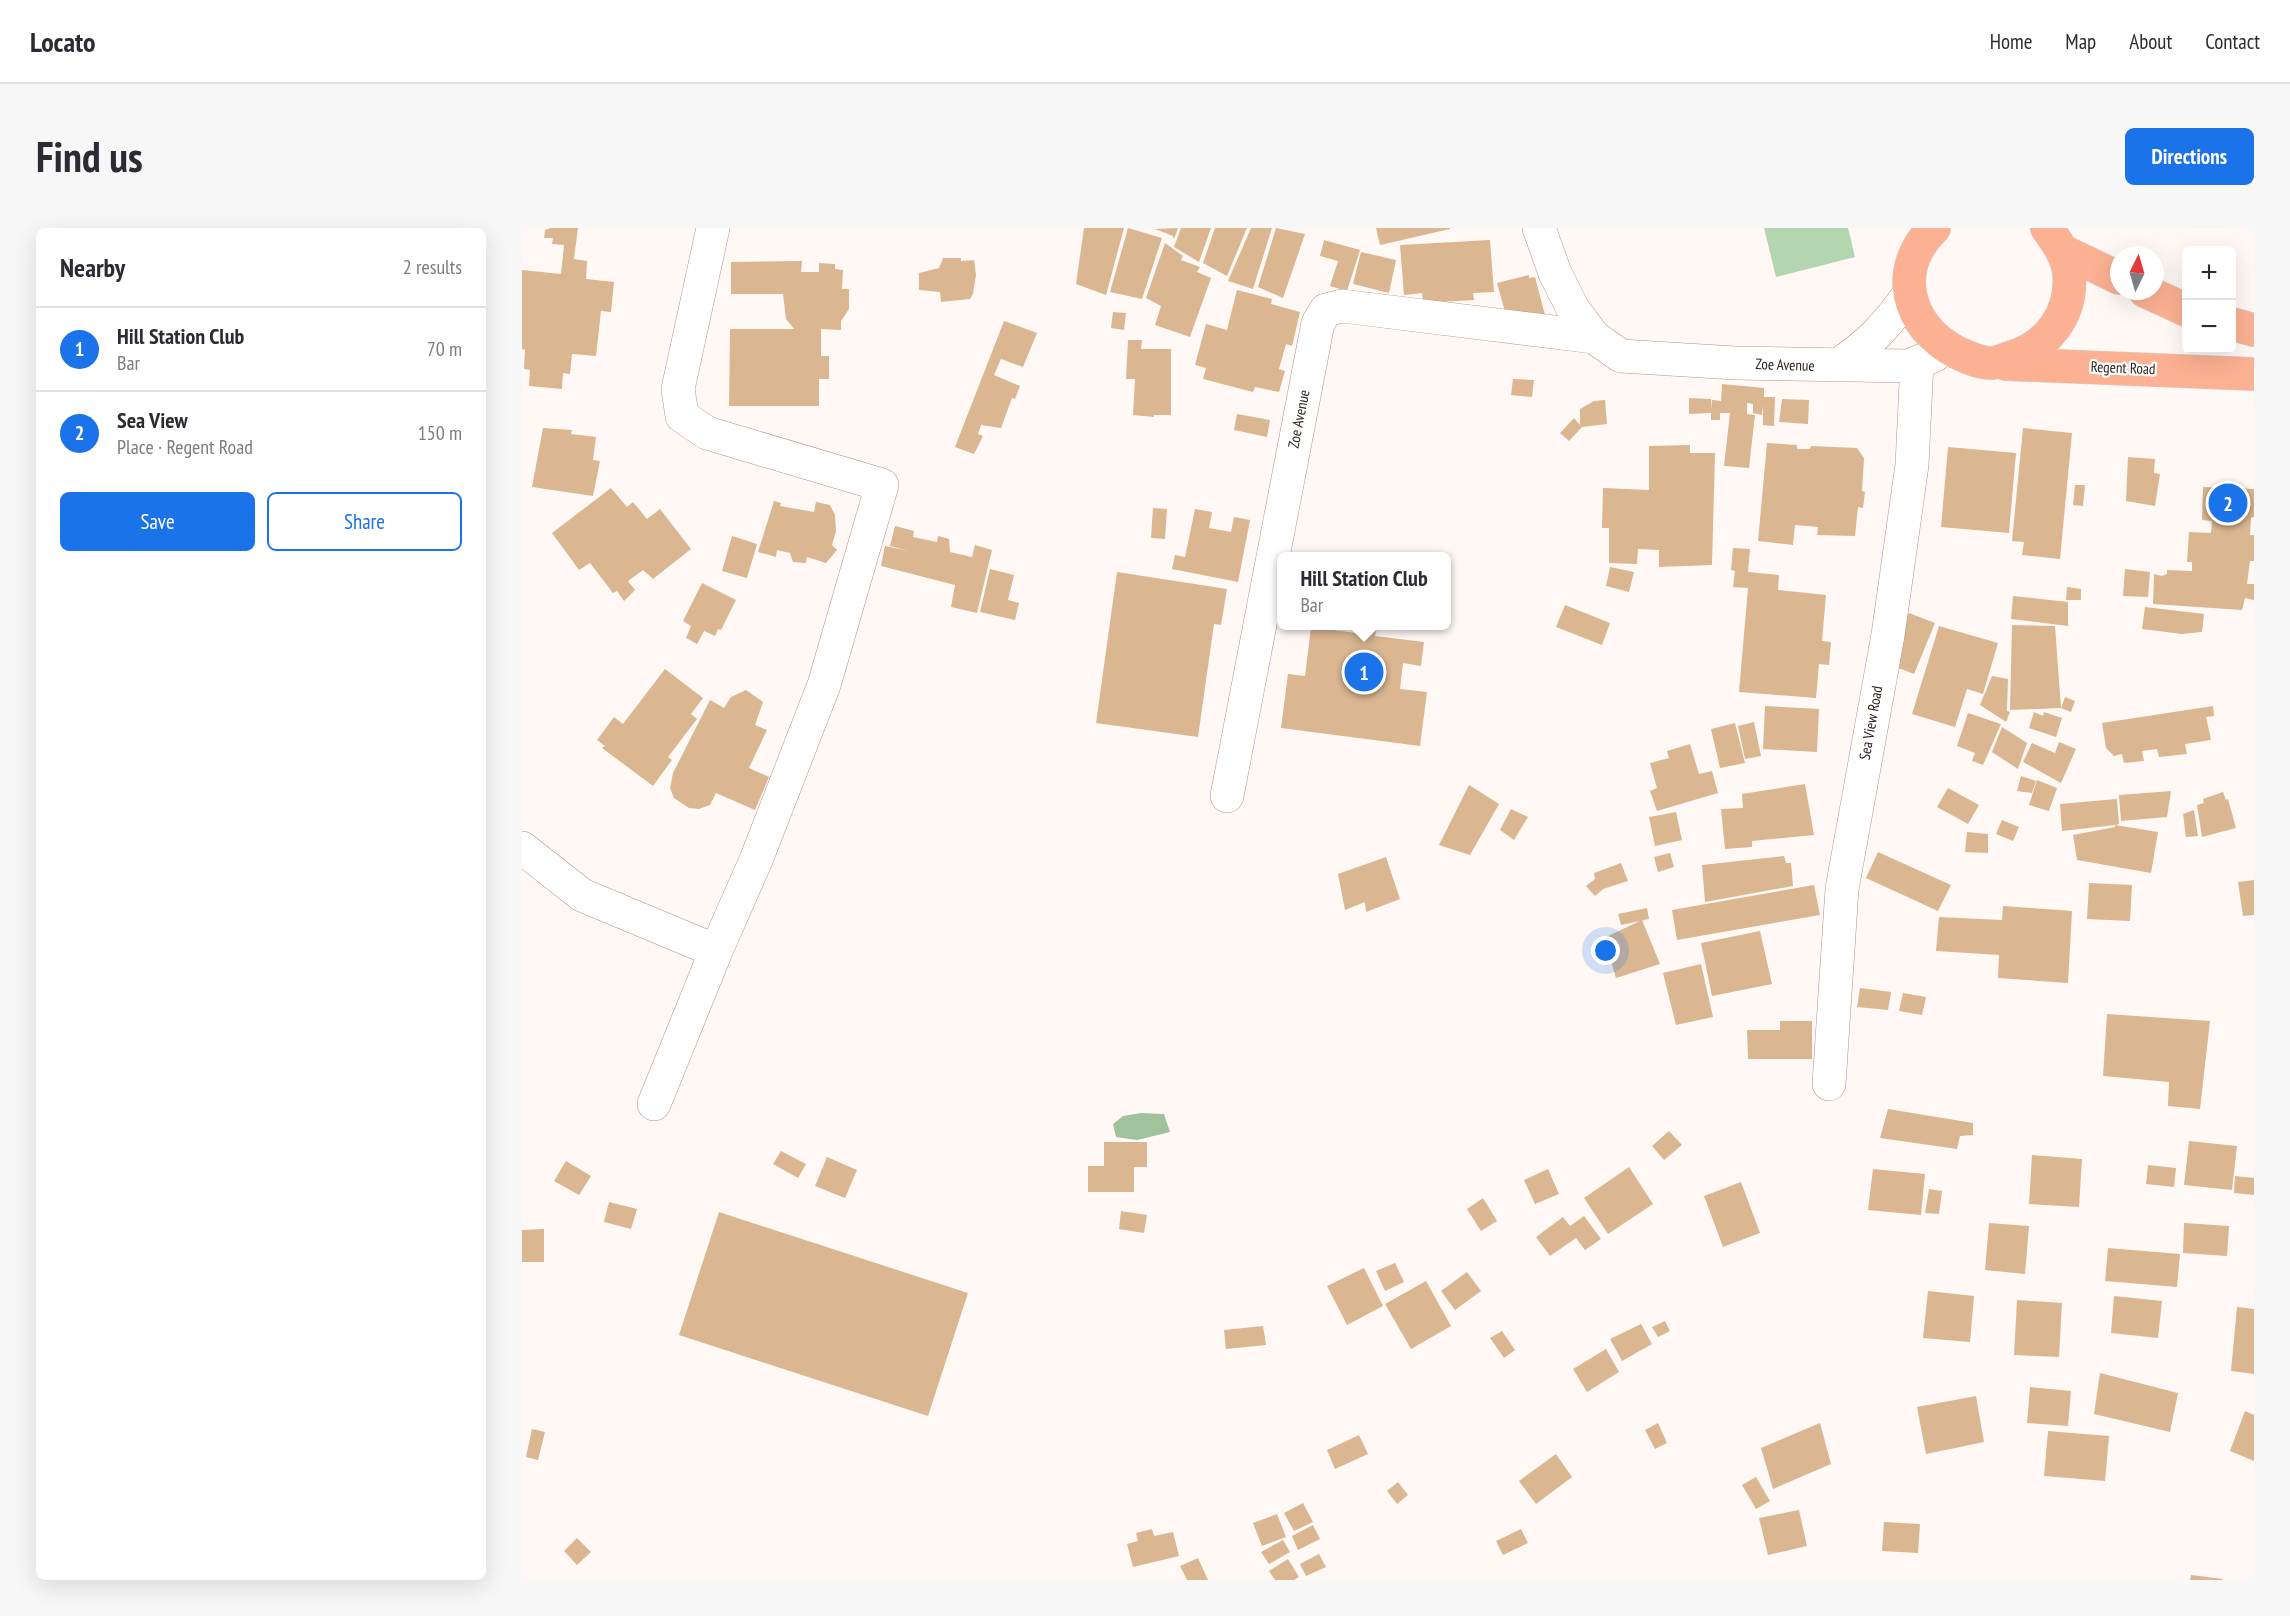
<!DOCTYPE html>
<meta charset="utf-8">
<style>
:root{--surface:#fff;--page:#f7f7f7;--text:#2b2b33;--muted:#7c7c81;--line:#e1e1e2;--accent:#1a73e8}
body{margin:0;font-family:"PT Sans Narrow",sans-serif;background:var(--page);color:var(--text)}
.controls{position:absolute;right:18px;top:18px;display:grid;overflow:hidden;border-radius:9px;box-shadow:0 6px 24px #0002}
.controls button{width:54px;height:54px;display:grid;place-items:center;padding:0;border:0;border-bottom:2px solid var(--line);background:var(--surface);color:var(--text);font:30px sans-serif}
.compass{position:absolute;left:1588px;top:18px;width:54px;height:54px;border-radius:50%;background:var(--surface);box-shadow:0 6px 24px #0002;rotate:5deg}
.you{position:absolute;left:1084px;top:723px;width:21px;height:21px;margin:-15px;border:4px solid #fff;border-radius:50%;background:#1a73e8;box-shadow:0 0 0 9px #1a73e833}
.badge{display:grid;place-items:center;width:39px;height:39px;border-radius:50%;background:var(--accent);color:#fff;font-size:20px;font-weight:700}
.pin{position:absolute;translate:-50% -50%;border:3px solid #fff;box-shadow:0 2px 6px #0006}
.popup{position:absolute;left:755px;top:324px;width:174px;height:78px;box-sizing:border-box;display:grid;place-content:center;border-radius:9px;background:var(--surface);filter:drop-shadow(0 2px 4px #0005);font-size:20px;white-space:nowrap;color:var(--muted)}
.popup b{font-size:22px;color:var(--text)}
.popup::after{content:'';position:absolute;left:50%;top:100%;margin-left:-12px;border:12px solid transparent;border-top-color:var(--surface)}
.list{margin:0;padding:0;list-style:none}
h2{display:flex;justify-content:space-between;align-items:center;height:78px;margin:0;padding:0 24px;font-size:26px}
h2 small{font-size:20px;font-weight:400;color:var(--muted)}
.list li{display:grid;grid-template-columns:39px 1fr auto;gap:18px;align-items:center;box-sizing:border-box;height:84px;padding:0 24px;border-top:2px solid var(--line)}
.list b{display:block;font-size:22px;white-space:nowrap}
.list p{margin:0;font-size:20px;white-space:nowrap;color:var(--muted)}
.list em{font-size:20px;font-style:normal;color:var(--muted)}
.actions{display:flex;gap:12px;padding:18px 24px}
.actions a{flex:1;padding:14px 0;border:2px solid var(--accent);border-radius:9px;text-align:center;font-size:21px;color:var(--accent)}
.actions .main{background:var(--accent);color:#fff}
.map{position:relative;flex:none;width:1732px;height:1352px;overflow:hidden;border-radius:9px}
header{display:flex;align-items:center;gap:36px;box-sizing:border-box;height:84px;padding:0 30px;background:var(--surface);border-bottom:2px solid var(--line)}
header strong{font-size:28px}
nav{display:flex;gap:33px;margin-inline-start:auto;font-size:21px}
.intro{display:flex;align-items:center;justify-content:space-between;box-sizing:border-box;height:144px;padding:0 36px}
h1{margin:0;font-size:42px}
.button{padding:15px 27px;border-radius:9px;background:var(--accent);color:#fff;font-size:21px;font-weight:700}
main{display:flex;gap:36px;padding:0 36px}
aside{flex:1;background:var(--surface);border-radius:9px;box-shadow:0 6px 24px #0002}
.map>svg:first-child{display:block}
.green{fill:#b3d5af}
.forest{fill:#a0c29c}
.building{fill:#dab691}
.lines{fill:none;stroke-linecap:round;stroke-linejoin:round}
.minor-casing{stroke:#b19587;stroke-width:34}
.major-casing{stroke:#d5d3d2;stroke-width:34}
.minor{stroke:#fff;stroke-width:33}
.major{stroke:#fcb193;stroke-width:33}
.labels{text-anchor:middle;stroke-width:4.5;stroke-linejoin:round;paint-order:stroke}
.street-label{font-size:15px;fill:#2f241e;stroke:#fff}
</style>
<header>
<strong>Locato</strong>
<nav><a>Home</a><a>Map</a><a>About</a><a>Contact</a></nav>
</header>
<div class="intro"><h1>Find us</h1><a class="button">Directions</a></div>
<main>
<aside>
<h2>Nearby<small>2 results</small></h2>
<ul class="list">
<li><span class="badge">1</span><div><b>Hill Station Club</b><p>Bar</p></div><em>70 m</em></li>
<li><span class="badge">2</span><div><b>Sea View</b><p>Place · Regent Road</p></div><em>150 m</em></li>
</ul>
<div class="actions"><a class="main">Save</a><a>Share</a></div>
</aside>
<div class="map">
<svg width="1732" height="1352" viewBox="0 0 1732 1352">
<rect width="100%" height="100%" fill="#fff8f5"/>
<path class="green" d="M 1242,0 L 1326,0 L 1333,29 L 1254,49 Z"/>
<path class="forest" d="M 619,885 L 642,886 L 648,904 L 615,912 L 594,909 L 591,896 L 601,888 Z"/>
<path class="building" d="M 28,0 L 56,0 L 52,31 L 65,33 L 64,51 L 92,54 L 89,84 L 79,83 L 74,128 L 50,126 L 48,146 L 41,145 L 40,161 L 7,158 L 8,142 L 2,141 L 3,122 L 0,121 L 0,42 L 39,46 L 42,17 L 30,16 L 31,10 L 22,10 L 23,2 Z
M 562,0 L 602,0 L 584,67 L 554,56 Z
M 606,0 L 640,10 L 620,71 L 588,64 Z
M 656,0 L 652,11 L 651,8 L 633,1 Z
M 659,0 L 689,0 L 677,34 L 652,19 Z
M 693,0 L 725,0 L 705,48 L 681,35 Z
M 729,0 L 750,0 L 731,61 L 706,53 Z
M 754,0 L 783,6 L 761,70 L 736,59 Z
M 854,0 L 928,0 L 928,1 L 858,17 Z
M 802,12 L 838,22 L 825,63 L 808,58 L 816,33 L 798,28 Z
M 968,12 L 972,64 L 951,65 L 952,72 L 901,75 L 900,65 L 882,67 L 878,17 Z
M 643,15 L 661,28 L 659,32 L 678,39 L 675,44 L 689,50 L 668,109 L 633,97 L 639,78 L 624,70 Z
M 839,24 L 874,32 L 867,65 L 831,56 Z
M 421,30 L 439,30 L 439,33 L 452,32 L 454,47 L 451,66 L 448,71 L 419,74 L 418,64 L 397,62 L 397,45 L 417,40 Z
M 280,33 L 279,44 L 297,44 L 297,35 L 313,36 L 313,41 L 321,42 L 320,61 L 327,61 L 327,81 L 319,93 L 319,102 L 299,101 L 299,128 L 307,128 L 307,151 L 297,151 L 297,178 L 207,178 L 208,101 L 272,101 L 264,91 L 261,66 L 209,66 L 209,34 Z
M 1007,47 L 1007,50 L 1013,49 L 1024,91 L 985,91 L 975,55 Z
M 715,62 L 750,71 L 749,76 L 778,84 L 770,118 L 764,116 L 757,141 L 763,143 L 757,164 L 733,159 L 731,164 L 681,151 L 684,140 L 673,137 L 684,96 L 705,102 Z
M 591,84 L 604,85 L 602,102 L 589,100 Z
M 482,93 L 515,105 L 501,139 L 479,131 L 472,147 L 498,158 L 493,171 L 490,170 L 479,200 L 459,197 L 456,206 L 461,208 L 452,226 L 433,219 Z
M 606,112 L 620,112 L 619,121 L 649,121 L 649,187 L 632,187 L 632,189 L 611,187 L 613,151 L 604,151 Z
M 991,151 L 1012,152 L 1010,169 L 989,167 Z
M 1200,156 L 1242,160 L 1242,169 L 1253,169 L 1252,198 L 1241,197 L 1241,177 L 1240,187 L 1231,185 L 1231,176 L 1225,175 L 1225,186 L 1233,187 L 1227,240 L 1202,238 L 1208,185 L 1198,185 L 1198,192 L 1189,192 L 1189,185 L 1167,186 L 1167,170 L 1189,171 L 1189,181 L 1190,172 L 1199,173 Z
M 1260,171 L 1287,172 L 1286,196 L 1257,194 Z
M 1083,172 L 1085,196 L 1060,199 L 1047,213 L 1038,205 L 1052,190 L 1058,197 L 1058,181 L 1072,173 Z
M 715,186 L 748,192 L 745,209 L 712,202 Z
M 21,200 L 50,202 L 49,206 L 74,209 L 71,232 L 78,233 L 71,268 L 10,259 Z
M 1501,200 L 1550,205 L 1538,331 L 1500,327 L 1502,314 L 1490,313 Z
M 1245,215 L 1275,217 L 1275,221 L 1288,221 L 1289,218 L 1335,220 L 1342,230 L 1340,263 L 1343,264 L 1341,280 L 1336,279 L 1333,308 L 1295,307 L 1296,299 L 1273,297 L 1271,317 L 1236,313 Z
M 1168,217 L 1168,225 L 1193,225 L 1190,337 L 1137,339 L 1137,322 L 1116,321 L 1115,336 L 1087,335 L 1087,300 L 1080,300 L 1081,260 L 1127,262 L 1127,218 Z
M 1426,219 L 1494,225 L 1487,305 L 1419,299 Z
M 1606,229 L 1633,231 L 1632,245 L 1638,246 L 1633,278 L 1604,273 Z
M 1553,257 L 1563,257 L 1561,278 L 1551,277 Z
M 1681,259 L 1732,261 L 1732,289 L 1729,290 L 1728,307 L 1732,307 L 1732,333 L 1728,333 L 1725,356 L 1732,356 L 1732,372 L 1723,370 L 1720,382 L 1631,376 L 1632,346 L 1640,348 L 1645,346 L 1645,342 L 1670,343 L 1670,334 L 1665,334 L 1667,304 L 1689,305 L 1690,293 L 1680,292 Z
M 89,260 L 105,279 L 111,274 L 125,291 L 138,281 L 169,321 L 131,351 L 121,342 L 106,353 L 113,362 L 102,373 L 95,363 L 91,365 L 68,335 L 57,342 L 30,305 Z
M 252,273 L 259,275 L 258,278 L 292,284 L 294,274 L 308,277 L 313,287 L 314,303 L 310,317 L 315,322 L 304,335 L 285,329 L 284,335 L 271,334 L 268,325 L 255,322 L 254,329 L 236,324 Z
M 631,280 L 645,281 L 643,311 L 629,310 Z
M 673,281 L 690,284 L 687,300 L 709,304 L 712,289 L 728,292 L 716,354 L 650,341 L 653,327 L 663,329 Z
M 373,298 L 392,303 L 391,309 L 415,314 L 416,308 L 427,311 L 428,324 L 450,329 L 453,317 L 470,322 L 455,385 L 429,379 L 433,357 L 359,338 L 363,318 L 387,323 L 368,318 Z
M 210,308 L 235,316 L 225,350 L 200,343 Z
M 1211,320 L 1228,321 L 1226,344 L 1257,347 L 1256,362 L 1304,367 L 1300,413 L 1309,414 L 1307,437 L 1297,436 L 1294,470 L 1217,464 L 1226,360 L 1211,359 L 1213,343 L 1209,342 Z
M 1088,339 L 1112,344 L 1107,364 L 1084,358 Z
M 468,341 L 492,347 L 486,372 L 497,375 L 493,392 L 458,384 Z
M 1603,341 L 1628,344 L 1626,369 L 1601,368 Z
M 595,344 L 705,361 L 699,397 L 692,396 L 676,509 L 574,495 Z
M 180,355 L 214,372 L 199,402 L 196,401 L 193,408 L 182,403 L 175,416 L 164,410 L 169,398 L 161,393 Z
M 1545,359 L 1559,361 L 1559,372 L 1544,372 Z
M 1491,368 L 1546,374 L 1546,398 L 1489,391 Z
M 1043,377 L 1088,395 L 1080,417 L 1034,399 Z
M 1623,379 L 1682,386 L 1680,404 L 1660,406 L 1620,401 Z
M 1387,385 L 1413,395 L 1392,446 L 1366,436 Z
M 1490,397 L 1533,398 L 1539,480 L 1488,482 Z
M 835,398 L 855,398 L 853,408 L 902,414 L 899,438 L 881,435 L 878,461 L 905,464 L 898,518 L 759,500 L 766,446 L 783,448 L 789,399 L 834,405 Z
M 1417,398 L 1476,415 L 1461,466 L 1445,461 L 1433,499 L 1390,486 Z
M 143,441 L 181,470 L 169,486 L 175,491 L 146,529 L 150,532 L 131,558 L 80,520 L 83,518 L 75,512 L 92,489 L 101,496 Z
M 1470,448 L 1486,451 L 1485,483 L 1488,484 L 1484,494 L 1458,477 Z
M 224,462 L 241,474 L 233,497 L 245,502 L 227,540 L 247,549 L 233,582 L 194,565 L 188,577 L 177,581 L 167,580 L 152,570 L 148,560 L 151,545 L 188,472 L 202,480 L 209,469 Z
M 1543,469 L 1553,473 L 1549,484 L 1539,480 Z
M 1243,478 L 1297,481 L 1295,524 L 1241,521 Z
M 1691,478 L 1692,488 L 1684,489 L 1689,512 L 1663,516 L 1665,526 L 1637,529 L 1635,521 L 1620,523 L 1622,533 L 1602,535 L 1600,526 L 1592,528 L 1584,520 L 1580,495 Z
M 1512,484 L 1521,488 L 1522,484 L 1540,490 L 1534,509 L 1507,500 Z
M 1446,485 L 1479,496 L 1461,537 L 1450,533 L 1453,525 L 1435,518 Z
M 1232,494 L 1239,528 L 1223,531 L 1216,498 Z
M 1213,495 L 1223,535 L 1198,540 L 1189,501 Z
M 1480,499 L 1505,515 L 1496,541 L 1470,524 Z
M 1537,514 L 1554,521 L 1539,555 L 1501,534 L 1510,515 L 1533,525 Z
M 1168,516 L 1177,546 L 1190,543 L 1196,565 L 1135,583 L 1128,563 L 1135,560 L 1128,535 L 1147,530 L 1145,523 Z
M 1499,548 L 1514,553 L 1510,565 L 1495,563 Z
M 1515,552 L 1535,560 L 1527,583 L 1507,577 Z
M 1283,556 L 1292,607 L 1230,613 L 1230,619 L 1203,621 L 1199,581 L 1221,580 L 1220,566 Z
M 947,557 L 977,576 L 948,627 L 917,617 Z
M 1426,560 L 1457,577 L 1446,596 L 1415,579 Z
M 1649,563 L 1645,589 L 1599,593 L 1597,567 Z
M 1701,564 L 1704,572 L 1706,571 L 1714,600 L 1680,609 L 1675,577 L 1682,575 L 1681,571 Z
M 1595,571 L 1597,596 L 1593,597 L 1636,604 L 1629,645 L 1555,632 L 1551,607 L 1593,599 L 1593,597 L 1540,603 L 1538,576 Z
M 989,581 L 1006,589 L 992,612 L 978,602 Z
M 1672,582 L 1676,608 L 1664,609 L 1661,586 Z
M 1154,584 L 1160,612 L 1133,618 L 1127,589 Z
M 1480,592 L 1497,599 L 1491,613 L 1474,606 Z
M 1445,604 L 1466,606 L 1466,625 L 1443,624 Z
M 1356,624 L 1429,657 L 1416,683 L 1344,650 Z
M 1148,625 L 1152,639 L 1136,644 L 1132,629 Z
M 1262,628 L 1264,635 L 1269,635 L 1271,658 L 1183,674 L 1180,637 Z
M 864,629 L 878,671 L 844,684 L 843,674 L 823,682 L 816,646 Z
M 1099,635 L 1106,653 L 1081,661 L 1073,668 L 1064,658 L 1073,651 L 1072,645 Z
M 1732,652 L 1732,687 L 1721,688 L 1716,654 Z
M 1567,655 L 1610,657 L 1608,693 L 1565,691 Z
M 1292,657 L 1298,687 L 1155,712 L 1150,682 Z
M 1481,678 L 1550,683 L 1546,755 L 1476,750 L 1477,727 L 1414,723 L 1417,689 L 1480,692 Z
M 1125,680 L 1127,691 L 1099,697 L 1096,686 Z
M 1120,692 L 1138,736 L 1094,750 L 1082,710 Z
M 1238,703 L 1250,756 L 1190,768 L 1179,715 Z
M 1179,736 L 1191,789 L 1154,797 L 1141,745 Z
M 1338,760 L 1369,764 L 1366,782 L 1335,779 Z
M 1381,765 L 1404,769 L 1400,787 L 1377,783 Z
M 1585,786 L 1688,793 L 1678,881 L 1646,878 L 1647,854 L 1581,848 Z
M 1258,793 L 1290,793 L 1290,831 L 1226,831 L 1225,802 L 1258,802 Z
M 1366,881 L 1451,895 L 1451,907 L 1438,908 L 1435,921 L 1358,910 Z
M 1147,903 L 1160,917 L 1142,932 L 1130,918 Z
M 1667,913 L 1715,918 L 1710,962 L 1662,957 Z
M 582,914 L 625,914 L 625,939 L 612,939 L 612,964 L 566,964 L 566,938 L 582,938 Z
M 259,923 L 284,936 L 276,950 L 251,936 Z
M 1510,927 L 1560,931 L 1557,979 L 1507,976 Z
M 305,929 L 335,942 L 323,970 L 293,958 Z
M 44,933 L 69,948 L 57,967 L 32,953 Z
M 1626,937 L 1654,940 L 1652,959 L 1624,956 Z
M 1107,939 L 1131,976 L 1086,1006 L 1062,970 Z
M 1026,941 L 1037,966 L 1013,976 L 1002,952 Z
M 1351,941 L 1403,946 L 1399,987 L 1346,982 Z
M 1713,948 L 1732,950 L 1732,967 L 1712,965 Z
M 1219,954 L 1238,1005 L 1201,1019 L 1182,968 Z
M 1407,961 L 1420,963 L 1417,986 L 1403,985 Z
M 961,970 L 975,993 L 959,1003 L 945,981 Z
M 87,974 L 115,981 L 109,1001 L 82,994 Z
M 599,983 L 625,987 L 622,1005 L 597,1001 Z
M 197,984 L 446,1065 L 406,1188 L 157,1107 Z
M 1062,988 L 1079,1011 L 1063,1022 L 1054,1010 L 1028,1028 L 1014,1009 L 1041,989 L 1048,998 Z
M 1467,995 L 1507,998 L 1503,1046 L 1463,1042 Z
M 1662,995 L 1707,998 L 1705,1028 L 1661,1025 Z
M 22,1001 L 22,1034 L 0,1034 L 0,1002 Z
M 1586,1020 L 1658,1026 L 1655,1059 L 1583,1053 Z
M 873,1035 L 882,1054 L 863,1063 L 854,1043 Z
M 842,1040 L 861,1078 L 825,1097 L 805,1058 Z
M 945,1044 L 959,1063 L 933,1082 L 919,1063 Z
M 904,1053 L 929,1098 L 889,1121 L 863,1076 Z
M 1406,1063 L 1452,1068 L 1448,1114 L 1401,1110 Z
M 1592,1068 L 1640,1073 L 1636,1110 L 1589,1105 Z
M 1495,1072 L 1540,1075 L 1537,1129 L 1492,1127 Z
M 1715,1079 L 1732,1081 L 1732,1146 L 1709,1143 Z
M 1143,1093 L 1148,1103 L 1136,1109 L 1130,1099 Z
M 1119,1096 L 1130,1116 L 1100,1133 L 1088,1111 Z
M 741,1098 L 744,1117 L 704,1121 L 702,1102 Z
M 980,1103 L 993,1122 L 982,1130 L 968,1110 Z
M 1084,1121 L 1097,1144 L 1065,1164 L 1051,1141 Z
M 1578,1145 L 1656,1165 L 1648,1204 L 1572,1186 Z
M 1508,1159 L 1549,1163 L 1546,1198 L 1505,1195 Z
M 1454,1168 L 1462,1214 L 1404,1226 L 1395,1179 Z
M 1723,1183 L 1732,1187 L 1732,1233 L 1708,1223 Z
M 1136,1195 L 1145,1215 L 1133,1221 L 1123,1202 Z
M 1298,1195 L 1309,1236 L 1251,1261 L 1239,1220 Z
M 10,1201 L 23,1204 L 16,1232 L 4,1229 Z
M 1526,1203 L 1587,1208 L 1583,1253 L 1522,1248 Z
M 837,1207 L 846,1226 L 813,1241 L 805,1222 Z
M 1034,1226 L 1050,1249 L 1014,1276 L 997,1253 Z
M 1234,1249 L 1248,1273 L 1234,1281 L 1220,1257 Z
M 876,1254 L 886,1267 L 875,1276 L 865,1263 Z
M 781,1275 L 791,1294 L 772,1303 L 762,1285 Z
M 1277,1282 L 1285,1318 L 1246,1327 L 1237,1290 Z
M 755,1286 L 764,1309 L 740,1318 L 731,1295 Z
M 1362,1294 L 1398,1296 L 1396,1325 L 1360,1323 Z
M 791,1297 L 798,1311 L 776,1322 L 770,1308 Z
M 630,1301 L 632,1308 L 651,1304 L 657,1328 L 611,1339 L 605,1316 L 616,1313 L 614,1305 Z
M 999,1301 L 1006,1315 L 981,1327 L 974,1313 Z
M 55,1310 L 69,1324 L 55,1337 L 42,1323 Z
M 761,1312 L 768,1324 L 747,1336 L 739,1324 Z
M 797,1326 L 804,1339 L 784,1348 L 778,1336 Z
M 676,1330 L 686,1352 L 665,1352 L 658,1338 Z
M 766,1331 L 777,1349 L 772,1352 L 753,1352 L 747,1343 Z
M 1669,1347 L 1701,1351 L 1700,1352 L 1668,1352 Z"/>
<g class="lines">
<defs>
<path id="minor" d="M 1017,0 L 1033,45 L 1051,81 L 1072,109 L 1099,128 L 1213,135 L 1387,138 L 1413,127
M 1316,137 C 1348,116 1365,97 1387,66
M 705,568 L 796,95 L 804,82 L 820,78 L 1072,109
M 0,620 L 60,667 L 194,723
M 1307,856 L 1320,661 L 1366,407 L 1390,237 L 1395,135
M 132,876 L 194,723 L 234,632 L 302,457 L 360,257 L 185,205 L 160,188 L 156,161 L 191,0"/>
<path id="major" d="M 1412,0 C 1370,41 1384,98 1434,124 C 1445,129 1457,135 1469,135 C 1475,135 1481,132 1487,130 C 1525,120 1551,86 1547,45 C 1545,28 1535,14 1525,0
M 1541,23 L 1597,50
M 1623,63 L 1664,82
M 1710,96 L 1732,102
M 1484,136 L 1732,146"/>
</defs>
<use href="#minor" class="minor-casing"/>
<use href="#major" class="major-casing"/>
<use href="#minor" class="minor"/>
<use href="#major" class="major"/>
</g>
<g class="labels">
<g class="street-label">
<text transform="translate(1263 137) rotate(2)" y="5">Zoe Avenue</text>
<text transform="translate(1601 140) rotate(2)" y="5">Regent Road</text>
<text transform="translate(777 191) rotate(-79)" y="5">Zoe Avenue</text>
<text transform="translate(1349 495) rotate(-80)" y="5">Sea View Road</text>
</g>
</g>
</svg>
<div class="controls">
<button>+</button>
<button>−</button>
</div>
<svg class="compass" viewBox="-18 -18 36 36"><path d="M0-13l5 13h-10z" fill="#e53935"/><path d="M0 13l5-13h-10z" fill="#7c7c81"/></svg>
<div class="you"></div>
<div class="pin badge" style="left:842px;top:444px">1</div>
<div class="popup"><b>Hill Station Club</b>Bar</div>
<div class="pin badge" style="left:1706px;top:275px">2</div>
</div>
</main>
